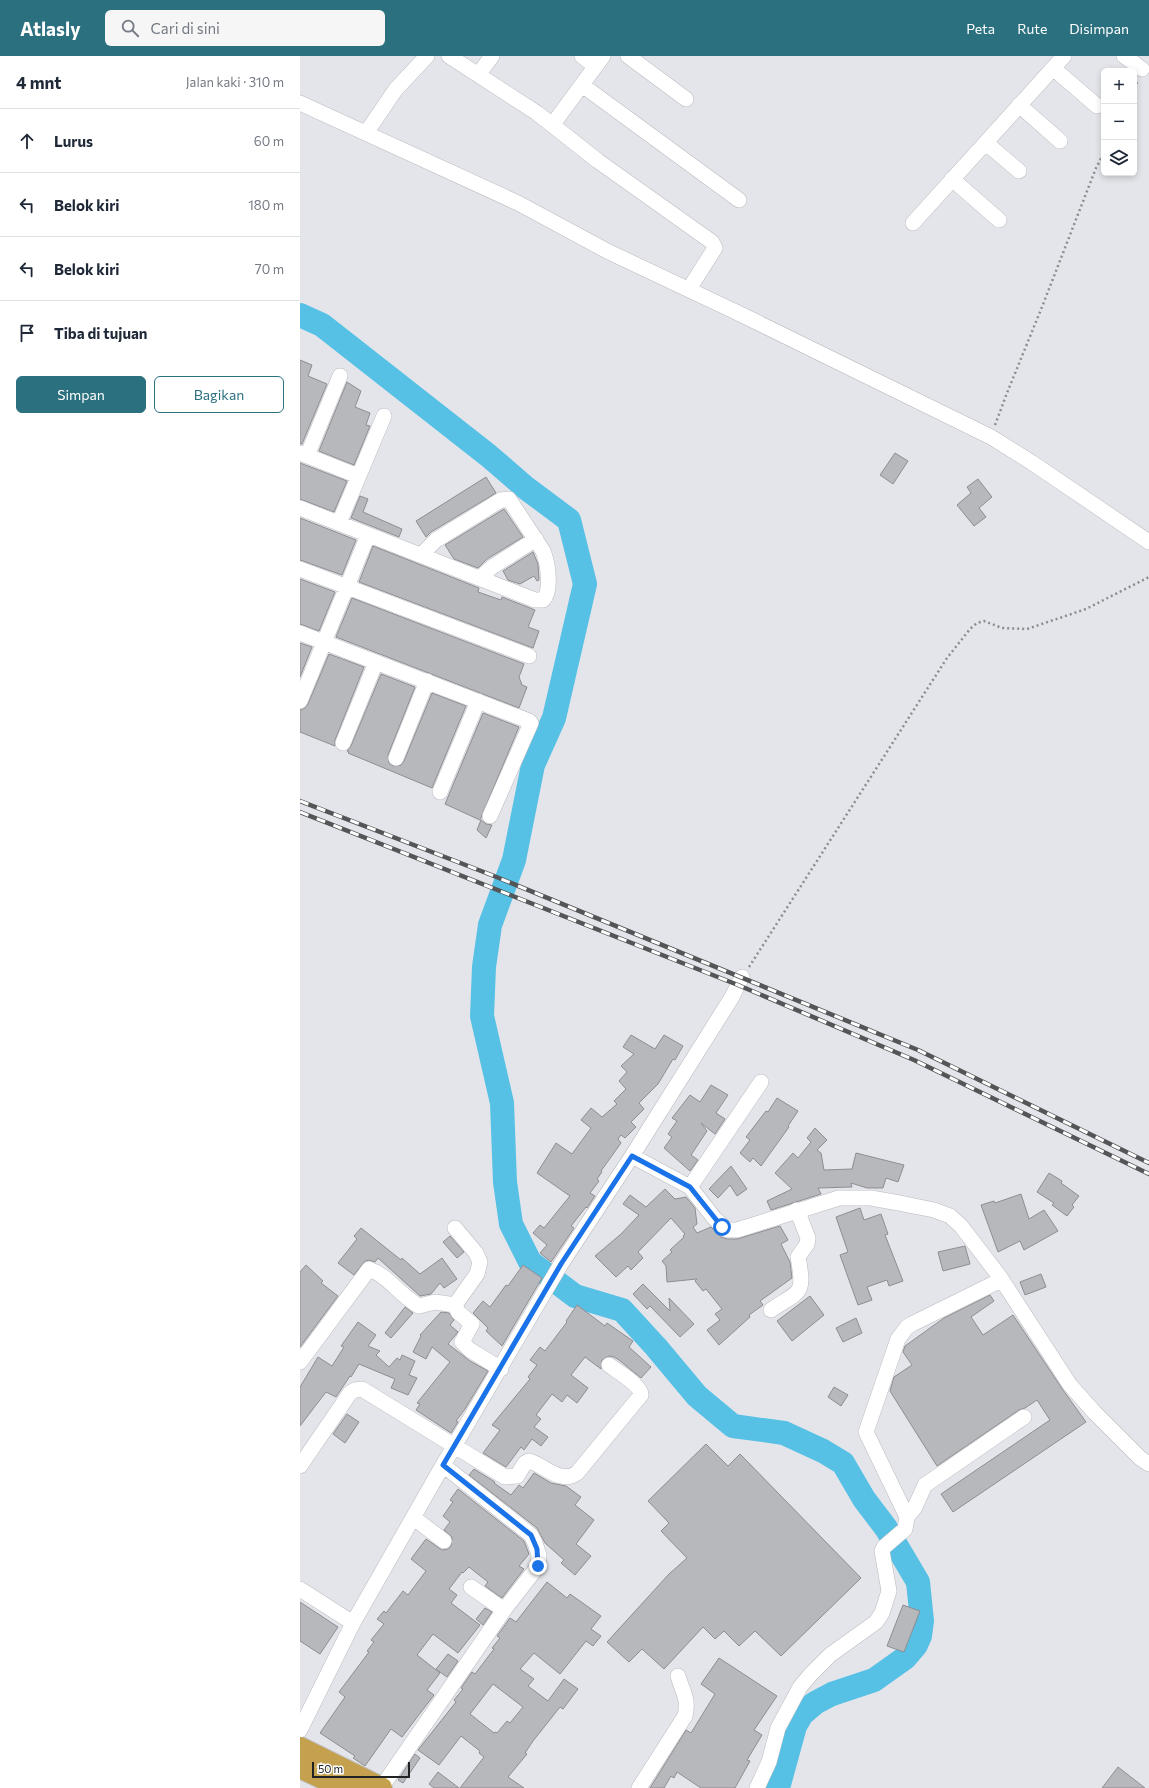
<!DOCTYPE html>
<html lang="id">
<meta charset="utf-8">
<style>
:root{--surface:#fff;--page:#f6f6f7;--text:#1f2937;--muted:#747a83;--line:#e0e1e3;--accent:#2b707f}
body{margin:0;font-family:Commissioner,sans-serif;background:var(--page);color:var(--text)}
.controls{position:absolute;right:12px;top:12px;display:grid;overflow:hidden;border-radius:6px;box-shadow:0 2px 6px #0003}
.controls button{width:36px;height:36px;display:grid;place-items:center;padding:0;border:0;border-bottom:1px solid var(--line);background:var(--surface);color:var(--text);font:20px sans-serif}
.scale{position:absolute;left:12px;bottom:10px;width:98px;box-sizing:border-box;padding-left:4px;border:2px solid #212223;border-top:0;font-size:11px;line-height:14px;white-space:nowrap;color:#212223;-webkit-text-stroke:3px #fff;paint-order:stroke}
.stop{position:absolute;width:12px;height:12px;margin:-9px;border:3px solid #1a73e8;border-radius:50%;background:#fff}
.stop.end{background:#1a73e8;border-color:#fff;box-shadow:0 1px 4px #0008}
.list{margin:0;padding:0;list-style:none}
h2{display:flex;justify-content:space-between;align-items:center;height:52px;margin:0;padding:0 16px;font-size:17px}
h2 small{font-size:13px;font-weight:400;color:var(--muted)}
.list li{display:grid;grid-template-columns:26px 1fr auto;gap:12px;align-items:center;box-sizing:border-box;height:64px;padding:0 16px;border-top:1px solid var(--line)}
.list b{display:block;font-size:15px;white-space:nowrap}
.list em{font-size:13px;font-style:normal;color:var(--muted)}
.actions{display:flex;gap:8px;padding:12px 16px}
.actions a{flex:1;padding:9px 0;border:1px solid var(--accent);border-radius:6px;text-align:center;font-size:14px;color:var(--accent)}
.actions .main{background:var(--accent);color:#fff}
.icon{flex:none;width:22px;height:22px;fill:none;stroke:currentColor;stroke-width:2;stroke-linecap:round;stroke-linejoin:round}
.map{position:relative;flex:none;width:849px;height:1732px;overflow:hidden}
header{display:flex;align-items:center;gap:24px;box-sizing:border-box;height:56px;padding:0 20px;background:var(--accent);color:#fff}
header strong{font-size:19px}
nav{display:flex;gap:22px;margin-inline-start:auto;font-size:14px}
.search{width:280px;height:36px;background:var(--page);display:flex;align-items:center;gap:10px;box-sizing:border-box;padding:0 14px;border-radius:6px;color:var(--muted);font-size:15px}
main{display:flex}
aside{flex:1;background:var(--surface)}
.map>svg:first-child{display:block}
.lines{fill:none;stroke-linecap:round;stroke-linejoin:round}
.river{stroke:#56c1e4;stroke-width:24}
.building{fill:#b7b8bc;stroke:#8d8d92;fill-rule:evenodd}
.minor-casing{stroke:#babbbf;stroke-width:16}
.highway-casing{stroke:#c1c1c1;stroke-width:24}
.path{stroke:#8c8d90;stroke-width:2.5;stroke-dasharray:2 3;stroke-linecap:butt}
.minor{stroke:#fff;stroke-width:15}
.highway{stroke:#c5a04f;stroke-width:22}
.rail-casing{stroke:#545557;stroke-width:4.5}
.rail{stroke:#fff;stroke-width:3;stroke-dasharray:9;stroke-linecap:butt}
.route{stroke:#1a73e8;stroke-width:5}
</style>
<header>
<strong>Atlasly</strong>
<div class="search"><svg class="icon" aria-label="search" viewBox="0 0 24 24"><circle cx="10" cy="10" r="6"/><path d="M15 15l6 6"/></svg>Cari di sini</div>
<nav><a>Peta</a><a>Rute</a><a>Disimpan</a></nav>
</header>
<main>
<aside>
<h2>4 mnt<small>Jalan kaki · 310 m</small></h2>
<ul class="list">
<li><svg class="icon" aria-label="ahead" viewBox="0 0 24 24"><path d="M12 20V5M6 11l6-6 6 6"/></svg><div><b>Lurus</b></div><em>60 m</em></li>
<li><svg class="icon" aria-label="left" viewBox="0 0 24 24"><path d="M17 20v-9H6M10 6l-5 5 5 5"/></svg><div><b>Belok kiri</b></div><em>180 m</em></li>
<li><svg class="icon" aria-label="left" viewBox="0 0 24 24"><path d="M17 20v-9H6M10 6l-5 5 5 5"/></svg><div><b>Belok kiri</b></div><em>70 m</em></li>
<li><svg class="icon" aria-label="arrive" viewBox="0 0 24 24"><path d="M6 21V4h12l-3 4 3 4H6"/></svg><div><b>Tiba di tujuan</b></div></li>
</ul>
<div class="actions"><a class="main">Simpan</a><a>Bagikan</a></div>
</aside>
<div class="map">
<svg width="849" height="1732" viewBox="0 0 849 1732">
<rect width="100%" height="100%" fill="#e4e5ea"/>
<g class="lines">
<path class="river" d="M 0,259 L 22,269 L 189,400 L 226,432 L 269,464 L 285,528 L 254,662 L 233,709 L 214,804 L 190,869 L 184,911 L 182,960 L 202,1047 L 205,1126 L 211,1168 L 230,1206 L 275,1240 L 322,1254 L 356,1291 L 397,1340 L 433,1370 L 484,1377 L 523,1395 L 543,1407 L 564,1443 L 586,1472 L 618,1526 L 622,1565 L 620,1580 L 616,1589 L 605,1602 L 574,1624 L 532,1638 L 515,1647 L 502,1658 L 495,1670 L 478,1732"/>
</g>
<path class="building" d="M 0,304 L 12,309 L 8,320 L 27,328 L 2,388 L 0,388 Z
M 47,326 L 61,335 L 55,351 L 70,357 L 66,369 L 70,370 L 54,409 L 19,395 Z
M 595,397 L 608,405 L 593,428 L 580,419 Z
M 0,407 L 47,425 L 34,456 L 0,443 Z
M 186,421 L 196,437 L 131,476 L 126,481 L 116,465 Z
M 678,423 L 692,441 L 679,452 L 686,461 L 674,470 L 657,449 L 671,437 L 667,431 Z
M 60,440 L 68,443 L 63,456 L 102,473 L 99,481 L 51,462 Z
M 204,453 L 223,481 L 187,503 L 178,512 L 154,503 L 145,489 Z
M 0,462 L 56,484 L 42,519 L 0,504 Z
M 73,490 L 179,532 L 178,536 L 201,544 L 202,541 L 235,554 L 228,571 L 239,575 L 233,592 L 59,526 Z
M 233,496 L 238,508 L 239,524 L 237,525 L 234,520 L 220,528 L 208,524 L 203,515 Z
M 0,523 L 35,536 L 19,575 L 0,568 Z
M 52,542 L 224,608 L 219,621 L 222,629 L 227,631 L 219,652 L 36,581 Z
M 0,587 L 12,591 L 0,621 Z
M 29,598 L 64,611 L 35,684 L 35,690 L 0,676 L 0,654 L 5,652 L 8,648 Z
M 81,618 L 115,631 L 88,699 L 89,707 L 93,710 L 101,709 L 104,705 L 132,637 L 166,650 L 132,732 L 48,697 L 49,696 L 47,695 L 51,690 Z
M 183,657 L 219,671 L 180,764 L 145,748 Z
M 181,764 L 186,768 L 192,769 L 186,782 L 177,774 Z
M 331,979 L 355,993 L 364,979 L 383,990 L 375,1004 L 373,1003 L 358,1028 L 339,1047 L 344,1053 L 331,1066 L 336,1071 L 325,1082 L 321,1079 L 318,1083 L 321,1087 L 301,1115 L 302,1116 L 297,1123 L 299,1125 L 290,1137 L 295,1140 L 287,1152 L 286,1151 L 271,1170 L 274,1172 L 251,1206 L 240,1197 L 247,1189 L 233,1177 L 240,1169 L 244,1172 L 270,1140 L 237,1117 L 256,1087 L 272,1098 L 291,1072 L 281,1064 L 291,1052 L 302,1061 L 317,1048 L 314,1045 L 326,1033 L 319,1025 L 327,1016 L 321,1010 L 334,998 L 323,991 Z
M 411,1029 L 428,1039 L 416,1057 L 425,1063 L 415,1078 L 401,1067 L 407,1075 L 391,1099 L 398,1104 L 390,1115 L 364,1092 L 372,1081 L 368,1078 L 377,1065 L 372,1062 L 390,1039 L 400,1046 Z
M 477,1042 L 498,1055 L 488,1070 L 489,1071 L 461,1110 L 453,1102 L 450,1106 L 440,1097 L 450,1084 L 446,1081 L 466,1055 L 468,1056 Z
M 515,1072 L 527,1084 L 517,1094 L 521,1097 L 524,1114 L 552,1113 L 556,1097 L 604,1109 L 598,1126 L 586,1122 L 583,1132 L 567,1132 L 551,1127 L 552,1131 L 518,1132 L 521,1138 L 471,1154 L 467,1145 L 492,1133 L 475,1117 L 493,1097 L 498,1102 L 511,1086 L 507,1082 Z
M 431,1110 L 447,1133 L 437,1140 L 430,1129 L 418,1142 L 409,1133 Z
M 749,1117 L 762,1125 L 761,1127 L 779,1140 L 772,1149 L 774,1151 L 767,1160 L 752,1149 L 754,1147 L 737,1136 Z
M 365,1133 L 375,1143 L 386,1141 L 395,1152 L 397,1168 L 393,1171 L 397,1177 L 411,1171 L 421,1181 L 427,1183 L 437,1183 L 480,1170 L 488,1184 L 481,1188 L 490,1206 L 492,1222 L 460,1245 L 463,1249 L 449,1259 L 450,1261 L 419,1289 L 407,1274 L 420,1264 L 415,1258 L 422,1253 L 406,1233 L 403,1235 L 395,1225 L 397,1223 L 367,1226 L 366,1210 L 362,1205 L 372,1196 L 370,1194 L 384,1181 L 383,1180 L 385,1178 L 371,1162 L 338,1196 L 343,1202 L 331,1214 L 328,1210 L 316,1221 L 295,1200 L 321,1178 L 339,1159 L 323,1148 L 330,1139 L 346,1151 Z
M 721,1138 L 729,1163 L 744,1154 L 758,1175 L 724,1194 L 720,1185 L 698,1196 L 681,1149 L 694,1145 L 695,1147 Z
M 560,1152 L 564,1164 L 581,1158 L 588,1178 L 585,1179 L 603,1225 L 589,1230 L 587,1224 L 567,1231 L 572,1244 L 558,1249 L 540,1199 L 548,1196 L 536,1161 Z
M 61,1172 L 101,1204 L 102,1202 L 120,1218 L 142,1202 L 157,1223 L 144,1232 L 140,1227 L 131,1238 L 120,1240 L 78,1202 L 75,1206 L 69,1204 L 65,1205 L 54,1219 L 38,1207 L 57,1183 L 54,1180 Z
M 150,1180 L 164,1196 L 157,1202 L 143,1186 Z
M 665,1190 L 670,1208 L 643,1215 L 638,1196 Z
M 6,1209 L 23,1225 L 21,1227 L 38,1240 L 0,1291 L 0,1216 Z
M 223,1209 L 242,1222 L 202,1290 L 186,1275 L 188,1272 L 173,1257 L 183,1245 L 190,1251 L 206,1229 L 208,1230 Z
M 741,1218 L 746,1231 L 725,1239 L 720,1226 Z
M 343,1228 L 370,1255 L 369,1242 L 394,1268 L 380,1281 L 350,1250 L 347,1253 L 333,1238 Z
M 690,1239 L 694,1245 L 671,1261 L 683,1279 L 713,1259 L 763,1334 L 786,1366 L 653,1456 L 641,1438 L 750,1364 L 737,1344 L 725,1352 L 719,1354 L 637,1410 L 590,1335 L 594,1321 L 612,1309 L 603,1296 L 605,1290 L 644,1262 Z
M 510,1240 L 524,1259 L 492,1285 L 477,1265 Z
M 277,1249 L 305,1270 L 307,1267 L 333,1285 L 329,1291 L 351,1311 L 341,1322 L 319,1304 L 314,1301 L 309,1300 L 302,1304 L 301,1313 L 285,1301 L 271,1319 L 288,1332 L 277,1347 L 267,1339 L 262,1346 L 252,1338 L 236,1359 L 241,1363 L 234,1371 L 248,1381 L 241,1390 L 232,1383 L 224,1394 L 221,1391 L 206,1411 L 183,1397 L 200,1374 L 192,1369 L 230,1323 L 228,1321 L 237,1309 L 230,1304 L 240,1291 L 245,1295 L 267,1266 L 266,1265 Z
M 105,1251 L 113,1257 L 91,1282 L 85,1277 Z
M 141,1256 L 149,1257 L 154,1264 L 150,1269 L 158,1276 L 148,1288 L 170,1305 L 188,1315 L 165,1353 L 156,1365 L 158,1366 L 151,1377 L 116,1354 L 120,1348 L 117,1347 L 150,1306 L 132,1291 L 126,1303 L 113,1296 L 121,1280 L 120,1279 Z
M 556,1262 L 562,1277 L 543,1286 L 536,1272 Z
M 58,1266 L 76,1279 L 68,1290 L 80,1295 L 76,1299 L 89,1311 L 97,1302 L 100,1304 L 102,1299 L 115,1305 L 109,1319 L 117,1322 L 108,1339 L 91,1332 L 95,1323 L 59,1308 L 51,1321 L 50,1320 L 36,1341 L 26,1336 L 0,1370 L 0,1331 L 18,1301 L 32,1310 L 44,1291 L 41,1290 Z
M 534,1331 L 548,1339 L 541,1350 L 528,1341 Z
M 47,1358 L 59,1366 L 45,1387 L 33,1378 Z
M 406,1388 L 428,1410 L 440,1398 L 561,1522 L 481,1600 L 455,1575 L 439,1590 L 424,1575 L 415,1583 L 403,1571 L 364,1613 L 342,1593 L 329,1606 L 307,1586 L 369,1518 L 387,1502 L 361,1475 L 369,1467 L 348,1445 Z
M 174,1413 L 195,1426 L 194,1427 L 211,1439 L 219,1429 L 223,1432 L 234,1417 L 251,1427 L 266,1430 L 281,1441 L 275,1449 L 294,1464 L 276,1488 L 291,1500 L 275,1519 L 261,1507 L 264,1504 L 245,1487 L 237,1472 L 169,1419 Z
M 158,1433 L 224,1485 L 229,1498 L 219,1510 L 224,1513 L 202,1542 L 185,1530 L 188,1526 L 169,1511 L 163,1517 L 162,1516 L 149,1533 L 157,1539 L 151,1547 L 180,1569 L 158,1597 L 133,1578 L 117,1599 L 140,1617 L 127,1634 L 134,1639 L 102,1681 L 91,1673 L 65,1710 L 53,1702 L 55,1700 L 20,1677 L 45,1641 L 39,1636 L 69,1596 L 67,1595 L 74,1586 L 71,1584 L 84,1568 L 77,1563 L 84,1555 L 86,1557 L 103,1535 L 108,1539 L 126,1515 L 111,1503 L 126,1483 L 142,1494 L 148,1493 L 151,1490 L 152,1481 L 144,1474 L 150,1466 L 143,1460 L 153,1446 L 150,1444 Z
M 247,1526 L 267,1542 L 270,1538 L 301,1560 L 291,1573 L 301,1580 L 293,1590 L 286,1585 L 260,1618 L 234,1597 L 220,1613 L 234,1623 L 228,1630 L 248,1645 L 264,1623 L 278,1633 L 263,1653 L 260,1651 L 233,1685 L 225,1697 L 227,1698 L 208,1721 L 224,1732 L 160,1732 L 184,1701 L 179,1697 L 180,1695 L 161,1680 L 139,1709 L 118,1694 L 156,1646 L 154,1644 L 163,1633 L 161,1632 L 172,1616 L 175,1618 L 194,1593 L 192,1592 L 200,1582 L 197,1580 L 210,1562 L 216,1566 ZM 193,1628 L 223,1651 L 210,1667 L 207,1665 L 197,1677 L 196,1676 L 194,1677 L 170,1658 Z
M 0,1546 L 38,1571 L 20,1598 L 0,1585 Z
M 603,1549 L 620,1555 L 604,1596 L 587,1590 Z
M 185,1552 L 192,1556 L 183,1569 L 176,1563 Z
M 148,1598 L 158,1605 L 147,1621 L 136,1613 Z
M 419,1602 L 477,1640 L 454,1674 L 462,1679 L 447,1704 L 450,1705 L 435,1732 L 401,1732 L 377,1716 L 374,1722 L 371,1720 L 364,1732 L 350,1732 L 386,1674 L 391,1677 L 415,1638 L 401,1628 Z
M 115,1698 L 120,1702 L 103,1727 L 98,1724 Z
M 818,1711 L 845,1732 L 802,1732 Z
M 138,1716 L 159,1732 L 134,1732 L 129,1728 Z"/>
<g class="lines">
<defs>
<path id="minor" d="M 149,0 L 237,57 L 298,105 L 412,186 L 415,192 L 389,233
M 282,0 L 295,10
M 328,0 L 386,43
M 824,0 L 842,13
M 753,12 L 797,50
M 178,19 L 192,0
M 282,29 L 439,144
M 0,47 L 218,147 L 309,196 L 436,256 L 691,381 L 731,406 L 849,486
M 719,49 L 760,85
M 253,68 L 303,0
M 66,77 L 96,33 L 127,0
M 686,87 L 719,115
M 652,123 L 699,164
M 613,167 L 764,0
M 0,397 L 58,420
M 7,400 L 40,320
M 0,452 C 78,483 157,513 235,544 L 243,544 C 252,535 248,507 243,495 L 209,443 L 201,444 L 136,484 L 121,499
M 39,467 L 84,360
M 0,513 L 229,600
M 180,522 L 192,511 L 236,483
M 0,577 L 229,665 L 231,667 L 190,760
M 0,645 L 68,479
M 43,687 L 76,606
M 96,702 L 127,625
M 140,736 L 178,645
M 332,1100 L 390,1131 L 414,1162 L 427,1174 L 437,1174 L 539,1142 L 571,1142 L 599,1147 L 634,1154 L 650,1160 L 661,1170 L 700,1221 L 770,1329 L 795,1357 L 840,1402 L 849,1408
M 390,1131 L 461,1026
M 155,1172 L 176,1197 L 180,1206 L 177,1218 L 155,1249 L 158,1256 L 172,1268 L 162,1286 L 170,1294 L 201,1313
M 471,1254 C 501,1234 505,1239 498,1201 L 507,1188 L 508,1182 L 497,1154
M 0,1306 L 69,1213 C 89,1220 100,1240 119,1250 L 135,1246 L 155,1249
M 0,1410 L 50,1337 L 55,1334 L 62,1333 L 205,1421 L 217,1420 L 225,1407 L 229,1405 C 244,1409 261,1429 277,1417 L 341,1339 C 341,1329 317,1315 309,1309
M 607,1461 L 566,1376 L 598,1283 L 607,1271 L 612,1268 L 701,1224
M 114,1462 L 144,1485
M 171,1531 L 204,1554
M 0,1533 L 53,1567
M 0,1674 L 53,1567 L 143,1409 L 261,1208 L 332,1100 L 432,941 L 442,921
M 81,1732 L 204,1554 L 235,1514 L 238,1510 L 239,1499 L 235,1487 L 231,1479 L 143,1409
M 339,1732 L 385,1660 C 389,1643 383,1637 378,1620
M 457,1732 L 469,1706 L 478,1672 L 500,1631 L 511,1618 L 530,1599 L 576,1566 L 582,1557 L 589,1535 L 582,1495 L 584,1491 L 605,1473 L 607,1461 L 615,1451 L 625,1429 L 724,1361"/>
<path id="highway" d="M 0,1692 L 81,1732
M 0,1711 L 44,1732"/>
</defs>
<use href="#minor" class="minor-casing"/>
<use href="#highway" class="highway-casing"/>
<path class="path" d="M 834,32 L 837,26
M 695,369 L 707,337 L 742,251 L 796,112 L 804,97
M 449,911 L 647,602 L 670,573 L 677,567 L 684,565 L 702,572 L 727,573 L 786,553 L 849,521"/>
<use href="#minor" class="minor"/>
<use href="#highway" class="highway"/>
<defs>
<path id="rail" d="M 0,745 L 194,820 L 618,994 L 849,1107
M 0,756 L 438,929 L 614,1004 L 849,1118"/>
</defs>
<use href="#rail" class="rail-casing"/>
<use href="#rail" class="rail"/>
</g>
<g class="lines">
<path class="route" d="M 238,1510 L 237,1493 L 231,1479 L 143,1409 L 261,1208 L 332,1100 L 390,1131 L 422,1171"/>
</g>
</svg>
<div class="controls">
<button>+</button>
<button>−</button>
<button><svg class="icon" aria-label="layers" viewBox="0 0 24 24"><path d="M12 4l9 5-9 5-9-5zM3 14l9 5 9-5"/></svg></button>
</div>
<div class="scale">50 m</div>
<div class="stop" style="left:422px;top:1171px"></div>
<div class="stop end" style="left:238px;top:1510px"></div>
</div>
</main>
